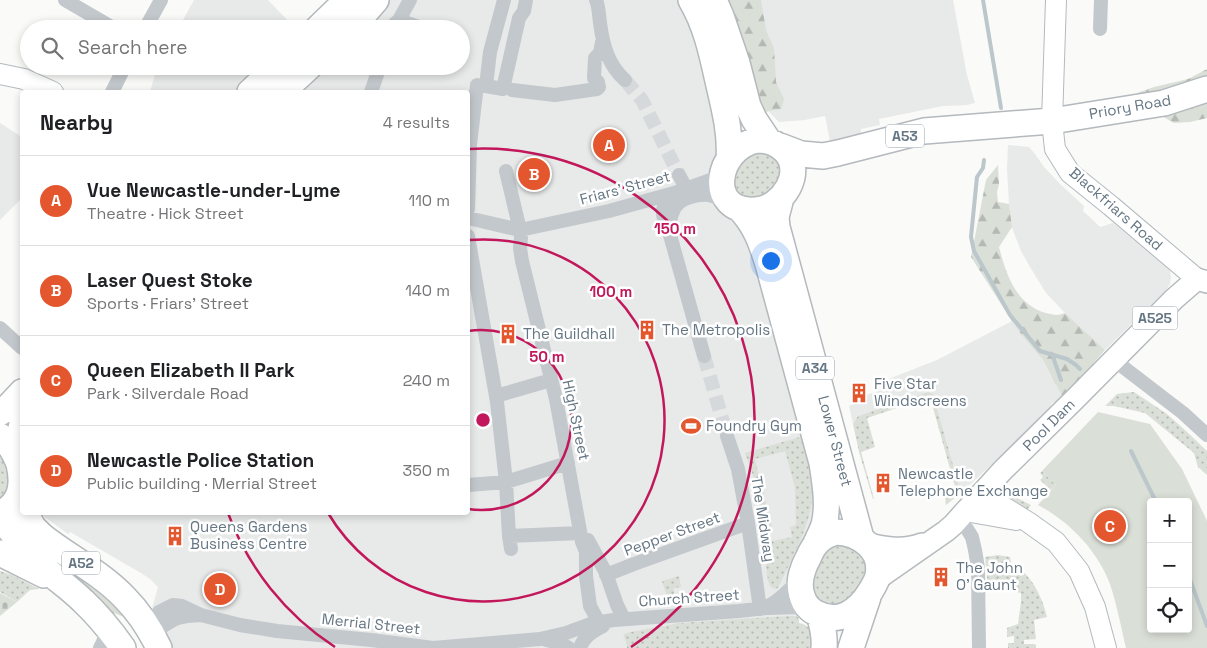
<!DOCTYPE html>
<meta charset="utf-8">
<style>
:root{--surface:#fff;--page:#f6f6f6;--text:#202124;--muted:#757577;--line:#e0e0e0;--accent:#e4572e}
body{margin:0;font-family:"Space Grotesk",sans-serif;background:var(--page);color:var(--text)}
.controls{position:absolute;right:15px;bottom:15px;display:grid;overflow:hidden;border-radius:5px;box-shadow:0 2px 8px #0003}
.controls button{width:45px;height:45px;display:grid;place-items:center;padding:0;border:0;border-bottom:1px solid var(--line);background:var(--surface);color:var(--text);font:25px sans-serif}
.you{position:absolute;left:770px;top:260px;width:18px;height:18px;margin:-12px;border:4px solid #fff;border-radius:50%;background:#1a73e8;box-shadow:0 0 0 8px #1a73e833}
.badge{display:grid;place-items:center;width:32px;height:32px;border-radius:50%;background:var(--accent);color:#fff;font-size:16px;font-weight:700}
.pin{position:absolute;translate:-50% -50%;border:2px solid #fff;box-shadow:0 1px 5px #0006}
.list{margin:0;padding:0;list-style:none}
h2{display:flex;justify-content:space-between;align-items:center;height:65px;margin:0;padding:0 20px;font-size:21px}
h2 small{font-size:16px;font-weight:400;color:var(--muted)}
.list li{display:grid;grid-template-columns:32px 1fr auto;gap:15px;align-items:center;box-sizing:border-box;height:90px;padding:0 20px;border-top:1px solid var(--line)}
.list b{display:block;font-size:19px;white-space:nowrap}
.list p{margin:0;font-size:16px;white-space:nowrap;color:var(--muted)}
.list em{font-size:16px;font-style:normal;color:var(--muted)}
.icon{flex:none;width:28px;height:28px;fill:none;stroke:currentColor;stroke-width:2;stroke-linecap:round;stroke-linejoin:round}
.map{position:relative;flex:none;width:1207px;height:648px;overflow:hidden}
.search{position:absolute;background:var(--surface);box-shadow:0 2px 8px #0003;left:20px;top:20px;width:450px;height:55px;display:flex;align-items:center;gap:12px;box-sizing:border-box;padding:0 18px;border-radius:28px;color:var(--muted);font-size:19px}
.panel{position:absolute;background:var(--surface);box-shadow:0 2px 8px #0003;left:20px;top:90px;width:450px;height:425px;border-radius:5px}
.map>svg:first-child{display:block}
.built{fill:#e8e9e9}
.grass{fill:url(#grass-dots)}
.forest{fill:url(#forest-firs)}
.cemetery{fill:url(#cemetery-stones)}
.park{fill:#dadfd7;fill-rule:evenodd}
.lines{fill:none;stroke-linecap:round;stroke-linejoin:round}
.stream{stroke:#bbc7cb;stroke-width:4}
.street-tunnel{stroke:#d5d9db;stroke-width:14;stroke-dasharray:14 7;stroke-linecap:butt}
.secondary-casing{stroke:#b3babf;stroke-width:22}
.primary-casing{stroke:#b5babe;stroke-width:24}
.highway-casing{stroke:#b4b9bd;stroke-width:28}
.street{stroke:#c3c8cc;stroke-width:14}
.secondary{stroke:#fff;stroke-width:20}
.primary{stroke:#fff;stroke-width:21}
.highway{stroke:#fff;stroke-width:25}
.ring{fill:none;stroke:#c2185b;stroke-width:2.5}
.labels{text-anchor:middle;stroke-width:5;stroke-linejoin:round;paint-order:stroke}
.shield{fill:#fff;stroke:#939fa8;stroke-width:1}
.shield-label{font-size:14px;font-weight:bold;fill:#657683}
.street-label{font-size:15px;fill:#657683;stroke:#fff}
.poi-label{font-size:15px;fill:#657683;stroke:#fff;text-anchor:start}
.centre{fill:#c2185b;stroke:#fff;stroke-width:2.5}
.ring-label{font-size:15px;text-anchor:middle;font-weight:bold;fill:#c2185b;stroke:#fff;stroke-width:5;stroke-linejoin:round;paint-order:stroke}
</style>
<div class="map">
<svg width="1207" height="648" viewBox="0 0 1207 648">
<defs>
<pattern id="grass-dots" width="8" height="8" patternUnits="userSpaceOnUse" patternTransform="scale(1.25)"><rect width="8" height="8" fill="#dadfd7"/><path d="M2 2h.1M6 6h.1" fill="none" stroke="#b4b9b4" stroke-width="1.8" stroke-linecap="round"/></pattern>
<pattern id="forest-firs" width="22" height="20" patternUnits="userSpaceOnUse" patternTransform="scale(1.25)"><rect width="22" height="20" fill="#dadfd7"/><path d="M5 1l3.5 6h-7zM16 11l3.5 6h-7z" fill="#b4b9b4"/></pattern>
<pattern id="cemetery-stones" width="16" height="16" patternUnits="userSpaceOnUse" patternTransform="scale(1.25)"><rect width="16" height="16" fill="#dadfd7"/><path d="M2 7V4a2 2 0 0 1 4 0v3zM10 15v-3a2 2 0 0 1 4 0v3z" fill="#b4b9b4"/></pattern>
</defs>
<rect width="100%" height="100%" fill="#fafaf8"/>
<path class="built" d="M 194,0 L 268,0 L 296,29 L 178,29 Z
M 376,0 L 691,0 L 739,208 L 825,481 L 796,612 L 797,616 L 678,623 L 630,632 L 623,634 L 626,643 L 627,648 L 159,648 L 147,627 L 158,587 L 150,579 L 141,573 L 70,532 L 68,534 L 39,513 L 468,512 L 468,92 L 282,92 L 310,66 L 461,66 L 461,29 L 351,29 Z
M 743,0 L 953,0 L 967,75 L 975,103 L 967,105 L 943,106 L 879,119 L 880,125 L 861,129 L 861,134 L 830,141 L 825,116 L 805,120 L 779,122 L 768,111 Z
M 159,66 L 266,66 L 239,92 L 150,92 L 155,74 Z
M 0,123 L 22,137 L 22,196 L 20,200 L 0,220 Z
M 1008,145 L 1029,147 L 1035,154 L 1044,167 L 1059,183 L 1084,206 L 1083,211 L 1095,222 L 1100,227 L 1113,223 L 1165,265 L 1170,271 L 1171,277 L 1170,284 L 1166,290 L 1105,350 L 1065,313 L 1046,293 L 1030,267 L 1021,251 L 1012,228 L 1009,204 L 1007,169 Z
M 1012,321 L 1020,333 L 1043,360 L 1063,398 L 1051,404 L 1051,409 L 961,493 L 933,394 L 928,392 L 858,416 L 853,424 L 849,406 L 859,402 L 858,398 L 889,387 L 886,380 L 937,360 Z"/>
<path class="grass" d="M 764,149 L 779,162 C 782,188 771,191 751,202 L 734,192 L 734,164 Z
M 928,392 L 933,394 L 961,493 L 946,505 L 945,498 L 956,490 L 930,397 L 867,418 L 875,447 L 861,452 L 874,499 L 873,499 L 859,452 L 853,424 L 858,416 Z
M 1134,392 L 1167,414 L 1186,431 L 1207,451 L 1207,475 L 1198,467 L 1194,453 L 1145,413 L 1114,406 L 1105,406 L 1117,394 Z
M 807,435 C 810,457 814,479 812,501 C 809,528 791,560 780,584 L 777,589 C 771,588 770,586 768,581 L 763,543 L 792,537 L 790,527 L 796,525 L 795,487 L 785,451 L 755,459 L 760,480 L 755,481 L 745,453 Z
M 0,449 C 8,466 20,485 0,499 Z
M 1042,471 L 1056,485 L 1051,490 L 1040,480 L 1043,477 L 1040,473 Z
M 1004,486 L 1015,497 L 1031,505 L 1027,510 L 1001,496 L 1001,489 Z
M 762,487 L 773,531 L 762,535 L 757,488 Z
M 842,542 L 864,553 L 867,576 L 846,603 L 824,609 L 811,590 L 814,570 L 826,549 Z
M 998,555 L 1010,557 L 1011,563 C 1031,573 1042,596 1047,617 L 1034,620 L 1036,639 L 1024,640 L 1024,644 L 1034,644 L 1036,645 L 1036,648 L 1008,648 L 1008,643 L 1014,643 L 1014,636 L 1007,637 L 1007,628 L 1018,624 L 1021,602 L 1021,593 L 988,586 L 985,557 Z
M 67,564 L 127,614 L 124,617 L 111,612 L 62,573 Z
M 0,571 L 12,575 L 39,589 L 30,590 L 17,602 L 0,592 Z
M 679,576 L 681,587 L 674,588 L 674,596 L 667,596 L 662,581 Z
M 788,616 L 797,616 L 799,619 L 799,623 C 812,625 813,637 814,648 L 627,648 L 626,643 L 623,634 L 630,632 L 678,623 Z"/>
<path class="forest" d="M 723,0 L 761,0 L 766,30 L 774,48 L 776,82 L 784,99 L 781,109 L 768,111 L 762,118 Z
M 1207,69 L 1207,118 L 1190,122 L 1174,123 L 1136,101 L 1137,93 L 1154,87 L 1188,79 Z
M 998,165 L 999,184 L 997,192 L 998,202 L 1009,204 L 1012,227 L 999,247 C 1006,274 1016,305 1046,313 C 1054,315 1057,316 1065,313 L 1105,350 L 1063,398 L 1043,360 L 1020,333 L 1012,321 L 971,257 L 986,180 Z"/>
<path class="cemetery" d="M 0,593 L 17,602 L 0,616 Z"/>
<path class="park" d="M 1098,412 L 1150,424 L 1182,469 L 1207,521 L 1207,648 L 1126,648 C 1121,627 1117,605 1110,584 C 1097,550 1070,522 1038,505 L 1056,485 L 1042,471 ZM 1151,502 L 1188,502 L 1188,629 L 1151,629 Z"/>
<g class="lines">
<path class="stream" d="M 983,0 L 1001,108
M 984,160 L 983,168 L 977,177 L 971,237 L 974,251 L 1010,315 L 1040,351 L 1067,359 L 1076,365 L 1080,369
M 1052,354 L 1061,380
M 1131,451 L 1156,502
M 1188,574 L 1207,626"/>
<path class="street-tunnel" d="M 625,80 L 642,100 L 679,175
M 704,356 L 727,436"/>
<defs>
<path id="secondary" d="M 1056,0 L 1052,121 L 1055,149 L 1070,173 L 1111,206 L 1197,279
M 0,74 L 24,79 L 53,92
M 982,492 L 989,498 L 1028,522 L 1056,542 L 1079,571 L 1095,607 L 1106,648
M 965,511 L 1016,520"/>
<path id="primary" d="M 868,544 C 886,548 904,551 922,544
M 876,580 L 887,572 L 946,531 L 953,525 L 1002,471 L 1076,398 L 1174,299 L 1197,279 L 1207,282"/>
<path id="highway" d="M 691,0 C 706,25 712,54 718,81 C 724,107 731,133 729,159
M 714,0 L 721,16 L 737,63 L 748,106 L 754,119 L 768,140
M 317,29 L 347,0
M 351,29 L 376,0
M 250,92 L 278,66
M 282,92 L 310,66
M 758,140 C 769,140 777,143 785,151 C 805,172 783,208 756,210 C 705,214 715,147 758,140 Z
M 780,146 L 801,154 L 823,156 L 838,153 L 924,131 L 1052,121 L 1164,103 L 1207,89
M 781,198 L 776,217 L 777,227 L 861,538
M 739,208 C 756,226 761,242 768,264 L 822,463 C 825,482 829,506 824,525 C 822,531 819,537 816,543
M 0,413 L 9,406 L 22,392
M 0,436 C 10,443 15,453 19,464 C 24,486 21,503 0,514
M 16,455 L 22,423
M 25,512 L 33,527 L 42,536 C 68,557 100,572 124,597 C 138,611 150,629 159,648
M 0,516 C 13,535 34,558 51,574 C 62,583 73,591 83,601 C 98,615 111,631 123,648
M 836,532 C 860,533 883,550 878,575 C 877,581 873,587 870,592 C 858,612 838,625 816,613 C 801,606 797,585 803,570 C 804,565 807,561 809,556 C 811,552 813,547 817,543 C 822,537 829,534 836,532 Z
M 0,553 L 44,575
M 819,615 C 823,627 825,636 824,648
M 851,648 L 868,597"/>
</defs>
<use href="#secondary" class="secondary-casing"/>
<use href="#primary" class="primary-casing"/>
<use href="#highway" class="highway-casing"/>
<path class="street" d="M 65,0 L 115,29
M 504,0 L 490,52 L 486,86 L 503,89 L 519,18 L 524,11 L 526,0
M 596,0 C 599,7 599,16 600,23 C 603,45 608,65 625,80
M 399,20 L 425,29
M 145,29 L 161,0
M 389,29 L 399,20 L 410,0
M 1100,29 L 1101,0
M 512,90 L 555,95 L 597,89 L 599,87 L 598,82 L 594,78 L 595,58 L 600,53 L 602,42
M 112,92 L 125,66
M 371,92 L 380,66
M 506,171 L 520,230 L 521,238 L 520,248 L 522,261 L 556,399 L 582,542 L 586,552 L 586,576 L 590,606 L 596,617
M 679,175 L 686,188
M 674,193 C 661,204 660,214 668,228 L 704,356
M 468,209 L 470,145 L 477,85
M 468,218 L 520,230 L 609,211 L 674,193 L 713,179 L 723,172
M 668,228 C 670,222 671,215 674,209 C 680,198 697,194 709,195 C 715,196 721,200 727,202
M 468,236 L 497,402 L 506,482 L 509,536 L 580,533
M 0,328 L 22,348
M 1114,360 L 1183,413 L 1207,435
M 496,396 L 551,380
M 727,436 L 738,469 L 748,523 L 760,609
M 468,485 L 506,482 L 568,463
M 957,520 L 967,529 L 972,537 L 975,550 L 978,568 L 979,648
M 509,536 L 511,549
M 588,540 L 606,573 L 617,605 L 624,619
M 606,575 L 634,564 L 748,523
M 767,607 C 780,600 790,590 799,579
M 201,615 C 180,616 176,617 159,629 L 147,627 L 159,612 L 173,605 L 182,606 L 201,615 L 240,625 L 277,631 L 371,640 L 433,648 L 540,639 L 566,633 L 593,623 L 614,620 L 739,611 L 767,608 L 800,607 L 808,608
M 546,640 L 560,643 L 569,648
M 100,648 C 105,640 106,634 106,625
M 580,648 C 584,636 592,632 603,626"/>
<use href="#secondary" class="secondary"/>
<use href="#primary" class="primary"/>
<use href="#highway" class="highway"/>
</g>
<g class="ring">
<path d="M468 331A90 90 0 1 1 468 509"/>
<path d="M469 240A181 181 0 1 1 328 513"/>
<path d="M335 647A271 271 0 0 1 228 513M469 149A271 271 0 0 1 631 647"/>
</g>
<defs>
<symbol id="building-bare" viewBox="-9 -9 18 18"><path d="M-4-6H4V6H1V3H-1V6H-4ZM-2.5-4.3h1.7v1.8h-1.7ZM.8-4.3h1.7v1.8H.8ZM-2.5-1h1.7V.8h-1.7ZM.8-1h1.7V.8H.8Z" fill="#e4572e" stroke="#fff" stroke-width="2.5" paint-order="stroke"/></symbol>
<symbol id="stadium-bare" viewBox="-9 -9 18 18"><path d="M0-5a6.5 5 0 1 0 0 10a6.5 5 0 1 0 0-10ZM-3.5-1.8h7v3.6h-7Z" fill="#e4572e" stroke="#fff" stroke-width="2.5" paint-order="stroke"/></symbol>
</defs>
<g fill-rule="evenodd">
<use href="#building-bare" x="633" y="316" width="28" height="28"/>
<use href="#building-bare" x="494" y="320" width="28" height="28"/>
<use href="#building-bare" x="845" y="379" width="28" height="28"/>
<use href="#stadium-bare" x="677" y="412" width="28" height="28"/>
<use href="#building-bare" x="869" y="469" width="28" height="28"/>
<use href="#building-bare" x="161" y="522" width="28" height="28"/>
<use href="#building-bare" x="927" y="563" width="28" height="28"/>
</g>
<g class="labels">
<g class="shield">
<rect x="886" y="124.5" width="38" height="23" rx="4"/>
<rect x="1132.5" y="306.5" width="45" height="23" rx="4"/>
<rect x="796" y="356.5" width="38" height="23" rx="4"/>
<rect x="62" y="551.5" width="38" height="23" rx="4"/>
</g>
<g class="shield-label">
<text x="905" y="141">A53</text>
<text x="1155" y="323">A525</text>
<text x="815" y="373">A34</text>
<text x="81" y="568">A52</text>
</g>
<g class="street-label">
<text transform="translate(1130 107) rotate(-10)" y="5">Priory Road</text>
<text transform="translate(625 188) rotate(-15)" y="5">Friars' Street</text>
<text transform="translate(1116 209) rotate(41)" y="5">Blackfriars Road</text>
<text transform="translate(576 420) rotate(78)" y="5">High Street</text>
<text transform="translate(1049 425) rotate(-45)" y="5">Pool Dam</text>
<text transform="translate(835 441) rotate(75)" y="5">Lower Street</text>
<text transform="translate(763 519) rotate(81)" y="5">The Midway</text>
<text transform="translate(672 534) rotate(-20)" y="5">Pepper Street</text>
<text transform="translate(689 598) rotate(-4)" y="5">Church Street</text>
<text transform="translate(371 624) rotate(6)" y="5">Merrial Street</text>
</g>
<g class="poi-label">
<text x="662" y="335">The Metropolis</text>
<text x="523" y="339">The Guildhall</text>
<text x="874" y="389">Five Star<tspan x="874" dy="17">Windscreens</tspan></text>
<text x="706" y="431">Foundry Gym</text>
<text x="898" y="479">Newcastle<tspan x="898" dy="17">Telephone Exchange</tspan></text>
<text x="190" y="532">Queens Gardens<tspan x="190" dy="17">Business Centre</tspan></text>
<text x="956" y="573">The John<tspan x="956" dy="17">O' Gaunt</tspan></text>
</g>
</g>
<circle cx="483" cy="420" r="8" class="centre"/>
<g class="ring-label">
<text x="675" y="234">150 m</text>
<text x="611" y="297">100 m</text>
<text x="547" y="362">50 m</text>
</g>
</svg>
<div class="controls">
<button>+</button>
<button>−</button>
<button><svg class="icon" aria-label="locate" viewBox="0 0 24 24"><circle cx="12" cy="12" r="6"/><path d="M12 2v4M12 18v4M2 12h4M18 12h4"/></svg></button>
</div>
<div class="you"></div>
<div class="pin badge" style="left:609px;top:145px">A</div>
<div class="pin badge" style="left:534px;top:174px">B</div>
<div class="pin badge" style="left:1110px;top:526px">C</div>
<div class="pin badge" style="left:220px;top:589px">D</div>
<div class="search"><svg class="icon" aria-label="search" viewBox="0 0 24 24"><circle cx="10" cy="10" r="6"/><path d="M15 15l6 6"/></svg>Search here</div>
<section class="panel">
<h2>Nearby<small>4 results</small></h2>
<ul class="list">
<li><span class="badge">A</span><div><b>Vue Newcastle-under-Lyme</b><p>Theatre · Hick Street</p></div><em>110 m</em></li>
<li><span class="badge">B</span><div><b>Laser Quest Stoke</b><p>Sports · Friars' Street</p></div><em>140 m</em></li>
<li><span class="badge">C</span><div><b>Queen Elizabeth II Park</b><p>Park · Silverdale Road</p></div><em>240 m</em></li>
<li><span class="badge">D</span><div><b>Newcastle Police Station</b><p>Public building · Merrial Street</p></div><em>350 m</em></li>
</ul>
</section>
</div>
